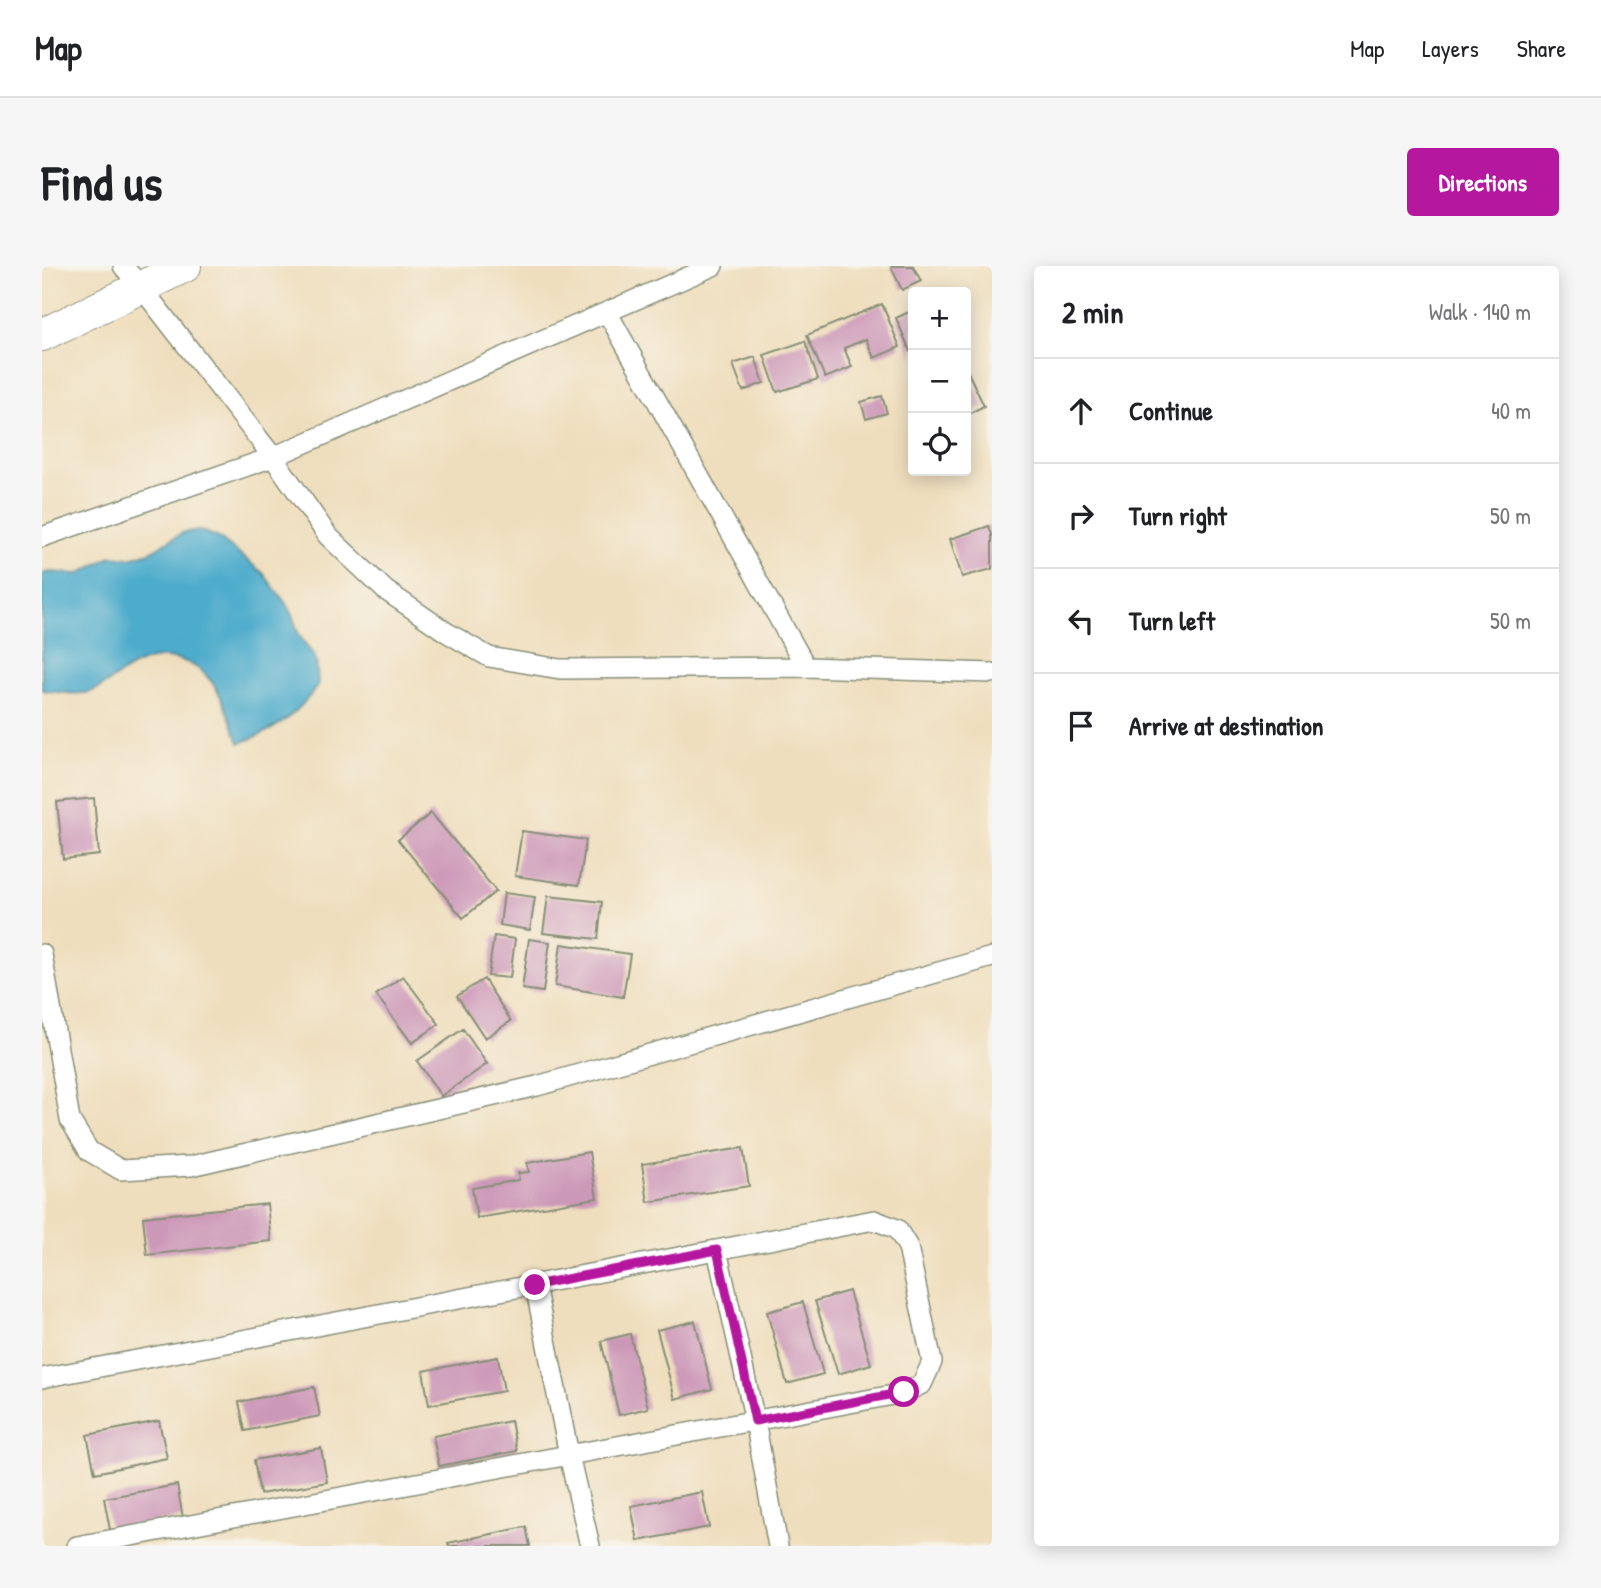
<!DOCTYPE html>
<meta charset="utf-8">
<style>
:root{--surface:#fff;--page:#f6f6f6;--text:#202124;--muted:#757577;--line:#e0e0e0;--accent:#b5179e}
body{margin:0;font-family:"Patrick Hand",sans-serif;background:var(--page);color:var(--text)}
.controls{position:absolute;right:21px;top:21px;display:grid;overflow:hidden;border-radius:7px;box-shadow:0 4px 18px #0003}
.controls button{width:63px;height:63px;display:grid;place-items:center;padding:0;border:0;border-bottom:2px solid var(--line);background:var(--surface);color:var(--text);font:35px sans-serif}
.stop{position:absolute;width:21px;height:21px;margin:-16px;border:5px solid #b5179e;border-radius:50%;background:#fff}
.stop.end{background:#b5179e;border-color:#fff;box-shadow:0 2px 7px #0008}
.list{margin:0;padding:0;list-style:none}
h2{display:flex;justify-content:space-between;align-items:center;height:91px;margin:0;padding:0 28px;font-size:30px}
h2 small{font-size:23px;font-weight:400;color:var(--muted)}
.list li{display:grid;grid-template-columns:46px 1fr auto;gap:21px;align-items:center;box-sizing:border-box;height:105px;padding:0 28px;border-top:2px solid var(--line)}
.list b{display:block;font-size:26px;white-space:nowrap}
.list em{font-size:23px;font-style:normal;color:var(--muted)}
.icon{flex:none;width:38px;height:38px;fill:none;stroke:currentColor;stroke-width:2;stroke-linecap:round;stroke-linejoin:round}
.map{position:relative;flex:none;width:950px;height:1280px;overflow:hidden;border-radius:7px}
header{display:flex;align-items:center;gap:42px;box-sizing:border-box;height:98px;padding:0 35px;background:var(--surface);border-bottom:2px solid var(--line)}
header strong{font-size:33px}
nav{display:flex;gap:38px;margin-inline-start:auto;font-size:24px}
.intro{display:flex;align-items:center;justify-content:space-between;box-sizing:border-box;height:168px;padding:0 42px}
h1{margin:0;font-size:49px}
.button{padding:18px 32px;border-radius:7px;background:var(--accent);color:#fff;font-size:24px;font-weight:700}
main{display:flex;gap:42px;padding:0 42px}
aside{flex:1;background:var(--surface);border-radius:7px;box-shadow:0 4px 18px #0003}
.map>svg:first-child{display:block}
.water{fill:#4daccc;stroke:#367480;stroke-width:2}
.building{fill:#cc98b8}
.lines{fill:none;stroke-linecap:round;stroke-linejoin:round}
.street-casing{stroke:#878e78;stroke-width:22}
.primary-casing{stroke:#878e78;stroke-width:34}
.street{stroke:#fff;stroke-width:19}
.primary{stroke:#fff;stroke-width:32}
.route{stroke:#b5179e;stroke-width:9}
</style>
<header>
<strong>Map</strong>
<nav><a>Map</a><a>Layers</a><a>Share</a></nav>
</header>
<div class="intro"><h1>Find us</h1><a class="button">Directions</a></div>
<main>
<div class="map">
<svg width="950" height="1280" viewBox="0 0 950 1280">
<rect width="100%" height="100%" fill="#f7f3e8"/>
<filter id="ink" filterUnits="userSpaceOnUse"><feTurbulence type="fractalNoise" baseFrequency=".0143" numOctaves="2"/><feDisplacementMap in="SourceGraphic" scale="14" xChannelSelector="R" yChannelSelector="G"/><feConvolveMatrix kernelMatrix="1 2 1 2 8 2 1 2 1" color-interpolation-filters="sRGB"/></filter>
<filter id="wash" filterUnits="userSpaceOnUse"><feTurbulence type="fractalNoise" baseFrequency=".00686" numOctaves="4" result="noise"/><feDisplacementMap in="SourceGraphic" scale="28" xChannelSelector="R" yChannelSelector="G"/><feGaussianBlur stdDeviation="1.57" result="paint"/><feColorMatrix in="noise" values="0 0 0 0 0 0 0 0 0 0 0 0 0 0 0 0 0 1.4 0 .05"/><feComposite in="paint" operator="in"/></filter>
<g filter="url(#wash)">
<rect width="100%" height="100%" fill="#efdebd"/>
<path class="water" d="M 156,264 L 175,271 L 221,307 L 248,343 L 257,369 L 274,393 L 276,419 C 255,449 232,466 197,477 C 184,443 174,399 132,393 C 121,391 110,392 100,396 C 83,402 64,421 48,426 C 36,429 12,426 0,424 L 0,308 L 8,306 L 37,308 L 70,290 L 88,292 L 108,286 L 140,267 Z"/>
<g id="blocks">
<path class="building" d="M 851,0 L 871,0 L 879,15 L 860,24 L 849,1 Z
M 840,38 L 858,81 L 832,92 L 824,73 L 802,82 L 810,101 L 783,112 L 765,69 Z
M 871,44 L 871,92 L 854,52 Z
M 763,75 L 776,113 L 735,126 L 722,89 Z
M 713,91 L 722,117 L 701,125 L 691,98 Z
M 924,102 L 942,140 L 924,149 Z
M 840,130 L 845,147 L 824,153 L 819,136 Z
M 947,260 L 950,269 L 950,303 L 920,311 L 908,273 Z
M 52,532 L 57,589 L 21,593 L 15,536 Z
M 389,547 L 454,625 L 421,652 L 356,574 Z
M 480,565 L 544,574 L 537,619 L 473,610 Z
M 462,627 L 493,631 L 488,664 L 458,659 Z
M 506,630 L 560,636 L 556,673 L 501,667 Z
M 452,670 L 473,673 L 468,712 L 446,710 Z
M 487,673 L 508,676 L 501,726 L 480,723 Z
M 519,678 L 588,688 L 581,731 L 513,720 Z
M 361,710 L 397,758 L 370,777 L 334,729 Z
M 442,713 L 469,755 L 443,772 L 415,730 Z
M 421,763 L 445,798 L 399,830 L 375,795 Z
M 701,882 L 707,920 L 606,936 L 600,898 Z
M 547,886 L 555,932 L 435,952 L 430,922 L 477,914 L 476,907 L 487,906 L 485,897 Z
M 225,938 L 229,975 L 105,989 L 101,951 Z
M 807,1025 L 829,1098 L 796,1108 L 773,1035 Z
M 761,1036 L 781,1108 L 745,1118 L 725,1046 Z
M 653,1055 L 670,1123 L 633,1133 L 615,1064 Z
M 588,1068 L 606,1142 L 577,1149 L 559,1075 Z
M 456,1091 L 462,1125 L 387,1139 L 381,1105 Z
M 272,1121 L 278,1150 L 203,1165 L 197,1136 Z
M 117,1155 L 125,1192 L 53,1207 L 45,1169 Z
M 469,1155 L 475,1185 L 397,1200 L 391,1170 Z
M 279,1182 L 285,1216 L 218,1228 L 212,1194 Z
M 135,1219 L 141,1252 L 68,1264 L 62,1232 Z
M 660,1226 L 667,1261 L 596,1275 L 589,1240 Z
M 484,1261 L 488,1280 L 407,1280 L 406,1277 Z"/>
</g>
</g>
<g filter="url(#ink)">
<use href="#blocks" fill-opacity="0" stroke="#878e78" stroke-width="2"/>
<g class="lines">
<defs>
<path id="street" d="M 81,0 L 99,21 L 231,191 L 286,270 L 343,324 L 404,366 L 447,391 L 518,403 L 764,401 L 950,407
M 565,46 L 764,401
M 0,271 L 231,191 L 671,0
M 0,688 L 28,854 L 47,885 L 79,904 L 149,900 L 495,820 L 950,691
M 675,984 L 713,1155 L 736,1280
M 493,1019 L 527,1189 L 548,1280
M 0,1112 L 832,954 L 855,963 L 866,981 L 890,1096 L 880,1118 L 862,1127 L 35,1280"/>
<path id="primary" d="M 0,69 L 143,0"/>
</defs>
<use href="#street" class="street-casing"/>
<use href="#primary" class="primary-casing"/>
<use href="#street" class="street"/>
<use href="#primary" class="primary"/>
</g>
</g>
<g class="lines" filter="url(#ink)">
<path class="route" d="M 493,1019 L 675,984 L 713,1155 L 862,1126"/>
</g>
</svg>
<div class="controls">
<button>+</button>
<button>−</button>
<button><svg class="icon" aria-label="locate" viewBox="0 0 24 24"><circle cx="12" cy="12" r="6"/><path d="M12 2v4M12 18v4M2 12h4M18 12h4"/></svg></button>
</div>
<div class="stop" style="left:862px;top:1126px"></div>
<div class="stop end" style="left:493px;top:1019px"></div>
</div>
<aside>
<h2>2 min<small>Walk · 140 m</small></h2>
<ul class="list">
<li><svg class="icon" aria-label="ahead" viewBox="0 0 24 24"><path d="M12 20V5M6 11l6-6 6 6"/></svg><div><b>Continue</b></div><em>40 m</em></li>
<li><svg class="icon" aria-label="right" viewBox="0 0 24 24"><path d="M7 20v-9h11M14 6l5 5-5 5"/></svg><div><b>Turn right</b></div><em>50 m</em></li>
<li><svg class="icon" aria-label="left" viewBox="0 0 24 24"><path d="M17 20v-9H6M10 6l-5 5 5 5"/></svg><div><b>Turn left</b></div><em>50 m</em></li>
<li><svg class="icon" aria-label="arrive" viewBox="0 0 24 24"><path d="M6 21V4h12l-3 4 3 4H6"/></svg><div><b>Arrive at destination</b></div></li>
</ul>
</aside>
</main>
